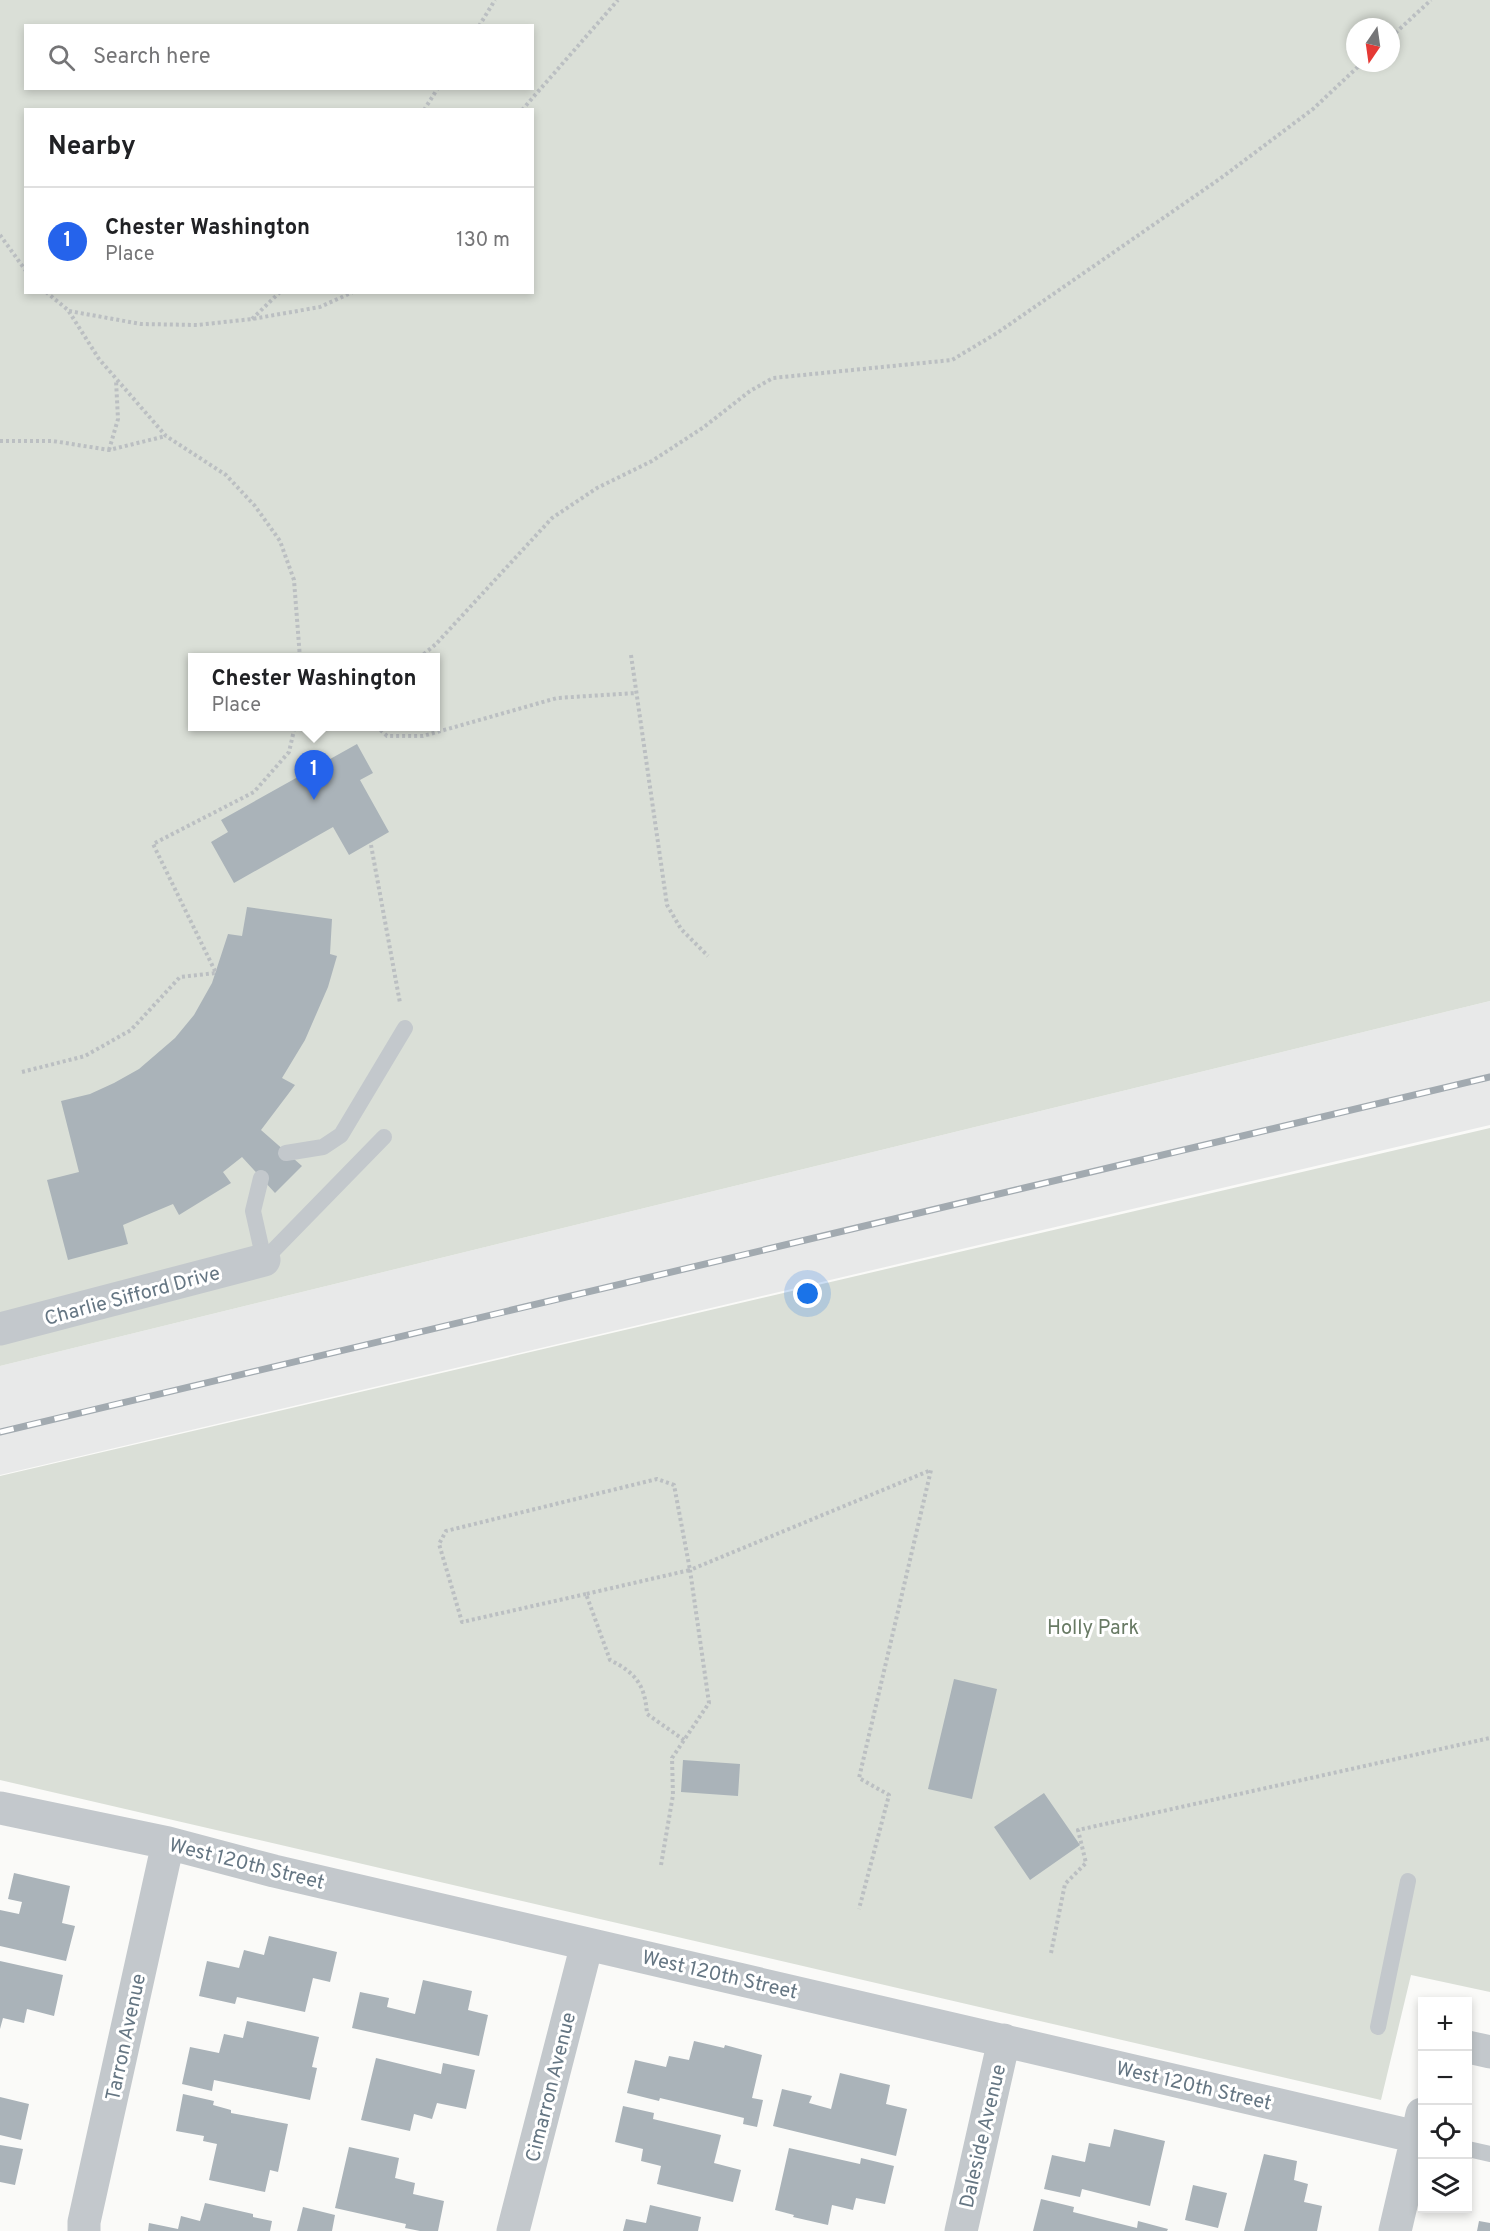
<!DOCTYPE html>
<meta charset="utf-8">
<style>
:root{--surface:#fff;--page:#f2f2f2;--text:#202124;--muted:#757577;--line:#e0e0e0;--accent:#2563eb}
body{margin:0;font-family:Overpass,sans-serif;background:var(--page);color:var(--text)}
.controls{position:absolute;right:18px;bottom:18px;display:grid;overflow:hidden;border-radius:0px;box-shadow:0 3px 9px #0003}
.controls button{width:54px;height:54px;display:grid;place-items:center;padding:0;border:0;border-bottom:2px solid var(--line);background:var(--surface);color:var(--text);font:30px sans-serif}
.compass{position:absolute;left:1346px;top:18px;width:54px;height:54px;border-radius:50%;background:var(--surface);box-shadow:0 3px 9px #0003;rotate:193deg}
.you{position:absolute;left:808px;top:1294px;width:21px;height:21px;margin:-15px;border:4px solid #fff;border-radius:50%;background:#1a73e8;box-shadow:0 0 0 9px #1a73e833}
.badge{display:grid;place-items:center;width:39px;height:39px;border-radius:50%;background:var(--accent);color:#fff;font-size:20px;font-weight:700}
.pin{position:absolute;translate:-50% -50px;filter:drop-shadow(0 2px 3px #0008)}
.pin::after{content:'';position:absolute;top:32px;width:21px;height:18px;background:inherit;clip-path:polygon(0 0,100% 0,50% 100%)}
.popup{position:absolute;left:188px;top:653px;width:252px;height:78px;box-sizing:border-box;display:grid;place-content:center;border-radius:0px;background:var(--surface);filter:drop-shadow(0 2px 4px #0005);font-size:20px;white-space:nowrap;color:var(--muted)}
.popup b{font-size:22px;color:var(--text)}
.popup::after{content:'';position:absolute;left:50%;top:100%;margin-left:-12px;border:12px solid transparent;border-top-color:var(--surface)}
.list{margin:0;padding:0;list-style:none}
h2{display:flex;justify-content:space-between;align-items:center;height:78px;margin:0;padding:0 24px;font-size:26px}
h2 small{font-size:20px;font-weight:400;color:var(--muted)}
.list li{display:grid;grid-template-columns:39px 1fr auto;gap:18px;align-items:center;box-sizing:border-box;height:108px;padding:0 24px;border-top:2px solid var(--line)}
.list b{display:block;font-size:22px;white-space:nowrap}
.list p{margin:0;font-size:20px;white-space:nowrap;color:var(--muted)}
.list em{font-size:20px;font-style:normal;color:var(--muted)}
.icon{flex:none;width:33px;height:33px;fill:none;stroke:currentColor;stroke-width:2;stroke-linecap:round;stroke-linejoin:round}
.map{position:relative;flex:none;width:1490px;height:2231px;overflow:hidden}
.search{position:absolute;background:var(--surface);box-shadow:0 3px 9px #0003;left:24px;top:24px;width:510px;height:66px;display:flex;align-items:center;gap:15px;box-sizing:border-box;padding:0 21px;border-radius:0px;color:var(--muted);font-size:22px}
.panel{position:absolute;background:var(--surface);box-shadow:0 3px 9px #0003;left:24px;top:108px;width:510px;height:186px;border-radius:0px}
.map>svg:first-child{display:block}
.built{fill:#e8e9e9}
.green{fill:#dadfd7;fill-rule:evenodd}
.building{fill:#aab3b9}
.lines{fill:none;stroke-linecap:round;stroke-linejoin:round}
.path{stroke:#bbbfc2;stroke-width:4;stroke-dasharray:3 3;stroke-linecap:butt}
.lane{stroke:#c3c8cc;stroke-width:16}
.street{stroke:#c3c8cc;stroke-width:33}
.rail-casing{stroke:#a2aab0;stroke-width:7}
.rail{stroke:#fff;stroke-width:4.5;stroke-dasharray:14;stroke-linecap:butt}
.labels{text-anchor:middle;stroke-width:6;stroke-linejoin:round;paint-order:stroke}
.street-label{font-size:20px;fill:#657683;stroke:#fff}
.park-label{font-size:20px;fill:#687a64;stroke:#fff}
</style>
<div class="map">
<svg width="1490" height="2231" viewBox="0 0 1490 2231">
<rect width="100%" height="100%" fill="#fafaf8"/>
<path class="built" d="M 1490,1001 L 1490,1125 L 0,1475 L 0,1366 Z"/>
<path class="green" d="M 0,0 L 1490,0 L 1490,1001 L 0,1366 ZM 26,26 L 532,26 L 532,88 L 26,88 ZM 1355,27 L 1391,27 L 1391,63 L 1355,63 ZM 26,110 L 532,110 L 532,292 L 26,292 ZM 192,658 L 436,658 L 436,726 L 192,726 Z
M 1490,1128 L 1490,1992 L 1411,1975 L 1381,2100 L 0,1780 L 0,1476 Z"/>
<path class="building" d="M 357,744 L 373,773 L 360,780 L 389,832 L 349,855 L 333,827 L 234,883 L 211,842 L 228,832 L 221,820 Z
M 247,907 L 332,919 L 330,954 L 337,956 L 328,987 L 305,1040 L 282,1078 L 295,1085 L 261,1130 L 302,1166 L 275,1193 L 242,1157 L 223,1172 L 231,1183 L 179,1215 L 173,1204 L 123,1225 L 128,1244 L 68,1260 L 47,1180 L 79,1172 L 61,1101 L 90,1094 L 114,1083 L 139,1069 L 175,1038 L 194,1015 L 212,983 L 228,934 L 242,936 Z
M 954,1679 L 997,1689 L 972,1799 L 928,1789 Z
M 683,1760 L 740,1764 L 738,1796 L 681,1792 Z
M 1044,1793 L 1080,1845 L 1030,1880 L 994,1827 Z
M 14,1873 L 70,1886 L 62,1923 L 75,1926 L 66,1961 L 0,1946 L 0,1910 L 19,1914 L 22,1902 L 8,1899 Z
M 269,1936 L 337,1952 L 330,1982 L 313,1978 L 305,2012 L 237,1997 L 235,2004 L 199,1996 L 207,1961 L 239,1968 L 244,1950 L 264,1955 Z
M 0,1961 L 63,1975 L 54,2016 L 27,2009 L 24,2023 L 3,2018 L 0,2029 Z
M 423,1980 L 472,1991 L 468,2010 L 488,2015 L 479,2056 L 352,2028 L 360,1992 L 389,1998 L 387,2007 L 415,2014 Z
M 247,2021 L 319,2037 L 312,2067 L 317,2068 L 310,2100 L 214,2080 L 212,2091 L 182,2084 L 190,2047 L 219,2053 L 224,2034 L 243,2038 Z
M 694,2041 L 724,2048 L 725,2045 L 762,2055 L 752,2098 L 763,2100 L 757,2127 L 743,2124 L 744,2118 L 660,2098 L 659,2101 L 627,2093 L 635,2060 L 666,2067 L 669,2056 L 689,2060 Z
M 376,2058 L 441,2074 L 443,2063 L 475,2070 L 466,2109 L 437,2103 L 432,2119 L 414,2114 L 410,2131 L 361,2120 Z
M 840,2073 L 890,2085 L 886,2104 L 907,2109 L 896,2156 L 773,2126 L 782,2089 L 812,2096 L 809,2103 L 831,2109 Z
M 183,2094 L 214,2101 L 213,2105 L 231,2110 L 231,2113 L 288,2124 L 278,2172 L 270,2170 L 265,2192 L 209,2180 L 217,2144 L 203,2141 L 204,2136 L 176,2131 Z
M 0,2097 L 29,2104 L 21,2140 L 0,2135 Z
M 623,2106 L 654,2113 L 653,2119 L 721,2135 L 714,2163 L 741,2170 L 733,2202 L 657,2184 L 661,2166 L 641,2161 L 643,2149 L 615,2142 Z
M 1114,2129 L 1165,2141 L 1150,2206 L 1082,2189 L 1080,2197 L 1044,2189 L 1052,2155 L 1085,2162 L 1089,2143 L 1110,2147 Z
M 0,2145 L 23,2149 L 15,2185 L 0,2182 Z
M 349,2147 L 399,2158 L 395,2178 L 415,2183 L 413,2194 L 444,2201 L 438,2231 L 420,2231 L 405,2228 L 406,2224 L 335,2208 Z
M 789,2148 L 860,2164 L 861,2158 L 894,2166 L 885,2204 L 856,2198 L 853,2210 L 832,2205 L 828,2225 L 793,2217 L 794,2215 L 775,2210 Z
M 1264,2154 L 1297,2161 L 1294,2180 L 1308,2184 L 1304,2202 L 1322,2206 L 1317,2231 L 1244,2231 Z
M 1193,2185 L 1227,2193 L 1218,2228 L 1185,2220 Z
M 1041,2199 L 1074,2207 L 1073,2212 L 1137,2228 L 1138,2221 L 1168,2229 L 1167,2231 L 1033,2231 Z
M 205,2203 L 253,2214 L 253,2217 L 272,2221 L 270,2231 L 148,2231 L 149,2223 L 178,2229 L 181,2216 L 200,2221 Z
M 650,2205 L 701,2217 L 698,2231 L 623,2231 L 626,2219 L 646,2223 Z
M 303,2207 L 335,2215 L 332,2231 L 297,2231 Z
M 1479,2221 L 1490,2223 L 1490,2231 L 1477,2231 Z"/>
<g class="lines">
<path class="path" d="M 479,26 L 495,0
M 1391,37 L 1431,0
M 424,110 L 438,88
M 522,110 L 618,0
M 0,235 L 26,271
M 46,292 L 68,310 L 99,359 L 166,436 L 226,475 L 255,506 L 280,541 L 294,580 L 300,658
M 69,311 L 141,324 L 197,325 L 252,319 L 320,307 L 353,292
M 252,319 L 280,292
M 0,441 L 53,441 L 109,450 L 166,436
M 109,450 L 118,419 L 116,380
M 631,655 L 667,905 L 681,929 L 708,956
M 419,658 L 436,644 L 552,518 L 597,488 L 652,461 L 704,427 L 750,391 L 773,378 L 952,360 L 997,333 L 1221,178 L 1313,109 L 1362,63
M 376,726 L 387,736 L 423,736 L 557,698 L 636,693
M 371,845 L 400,1003
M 22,1072 L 85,1056 L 131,1030 L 180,977 L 216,973 L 153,844 L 254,792 L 289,752 L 295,726
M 586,1594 L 462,1622 L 439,1544 L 446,1531 L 657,1479 L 674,1485 L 690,1570 L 586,1594 L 610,1660 C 636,1673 645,1685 647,1714 L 684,1740
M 661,1865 L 673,1795 L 672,1758 L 709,1703 L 690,1570 L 931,1470 L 859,1778 L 889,1795 L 859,1909
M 1051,1953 L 1065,1884 L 1086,1863 L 1078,1830 L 1490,1738"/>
<path class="lane" d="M 286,1153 L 323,1147 L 341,1135 L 405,1028
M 261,1178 L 253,1211 L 264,1260
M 264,1260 L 384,1137
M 1378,2027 L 1408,1881
M 1468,2149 L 1490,2154"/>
<path class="street" d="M 0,1329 L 264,1260
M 0,1808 L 168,1843 L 274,1871 L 1417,2137 L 1422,2114
M 1468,2047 L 1490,2052
M 84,2231 L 84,2222 L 168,1843
M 513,2231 L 587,1944
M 961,2231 L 1004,2040
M 1395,2231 L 1417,2137"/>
<defs>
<path id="rail" d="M 0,1432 L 1490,1077"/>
</defs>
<use href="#rail" class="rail-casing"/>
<use href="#rail" class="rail"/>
</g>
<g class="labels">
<g class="street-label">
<text transform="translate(132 1295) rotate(-15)" y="7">Charlie Sifford Drive</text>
<text transform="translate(247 1863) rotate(14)" y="7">West 120th Street</text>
<text transform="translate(720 1974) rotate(13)" y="7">West 120th Street</text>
<text transform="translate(125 2037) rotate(-78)" y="7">Tarron Avenue</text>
<text transform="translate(1194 2085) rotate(13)" y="7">West 120th Street</text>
<text transform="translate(550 2087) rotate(-76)" y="7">Cimarron Avenue</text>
<text transform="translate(982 2136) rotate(-77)" y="7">Daleside Avenue</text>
</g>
<g class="park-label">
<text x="1093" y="1634">Holly Park</text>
</g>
</g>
</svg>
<div class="controls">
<button>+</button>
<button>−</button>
<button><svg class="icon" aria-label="locate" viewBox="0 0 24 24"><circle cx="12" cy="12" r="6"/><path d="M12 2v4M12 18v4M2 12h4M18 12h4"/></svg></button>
<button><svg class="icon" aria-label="layers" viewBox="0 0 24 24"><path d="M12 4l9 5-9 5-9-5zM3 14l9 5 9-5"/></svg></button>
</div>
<svg class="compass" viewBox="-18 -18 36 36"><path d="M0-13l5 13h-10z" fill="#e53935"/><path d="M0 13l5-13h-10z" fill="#757577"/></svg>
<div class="you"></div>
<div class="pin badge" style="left:314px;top:800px">1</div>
<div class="popup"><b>Chester Washington</b>Place</div>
<div class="search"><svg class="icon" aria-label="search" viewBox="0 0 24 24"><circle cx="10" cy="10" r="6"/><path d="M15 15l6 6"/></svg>Search here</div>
<section class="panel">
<h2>Nearby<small></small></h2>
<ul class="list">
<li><span class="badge">1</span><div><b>Chester Washington</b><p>Place</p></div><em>130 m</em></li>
</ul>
</section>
</div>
